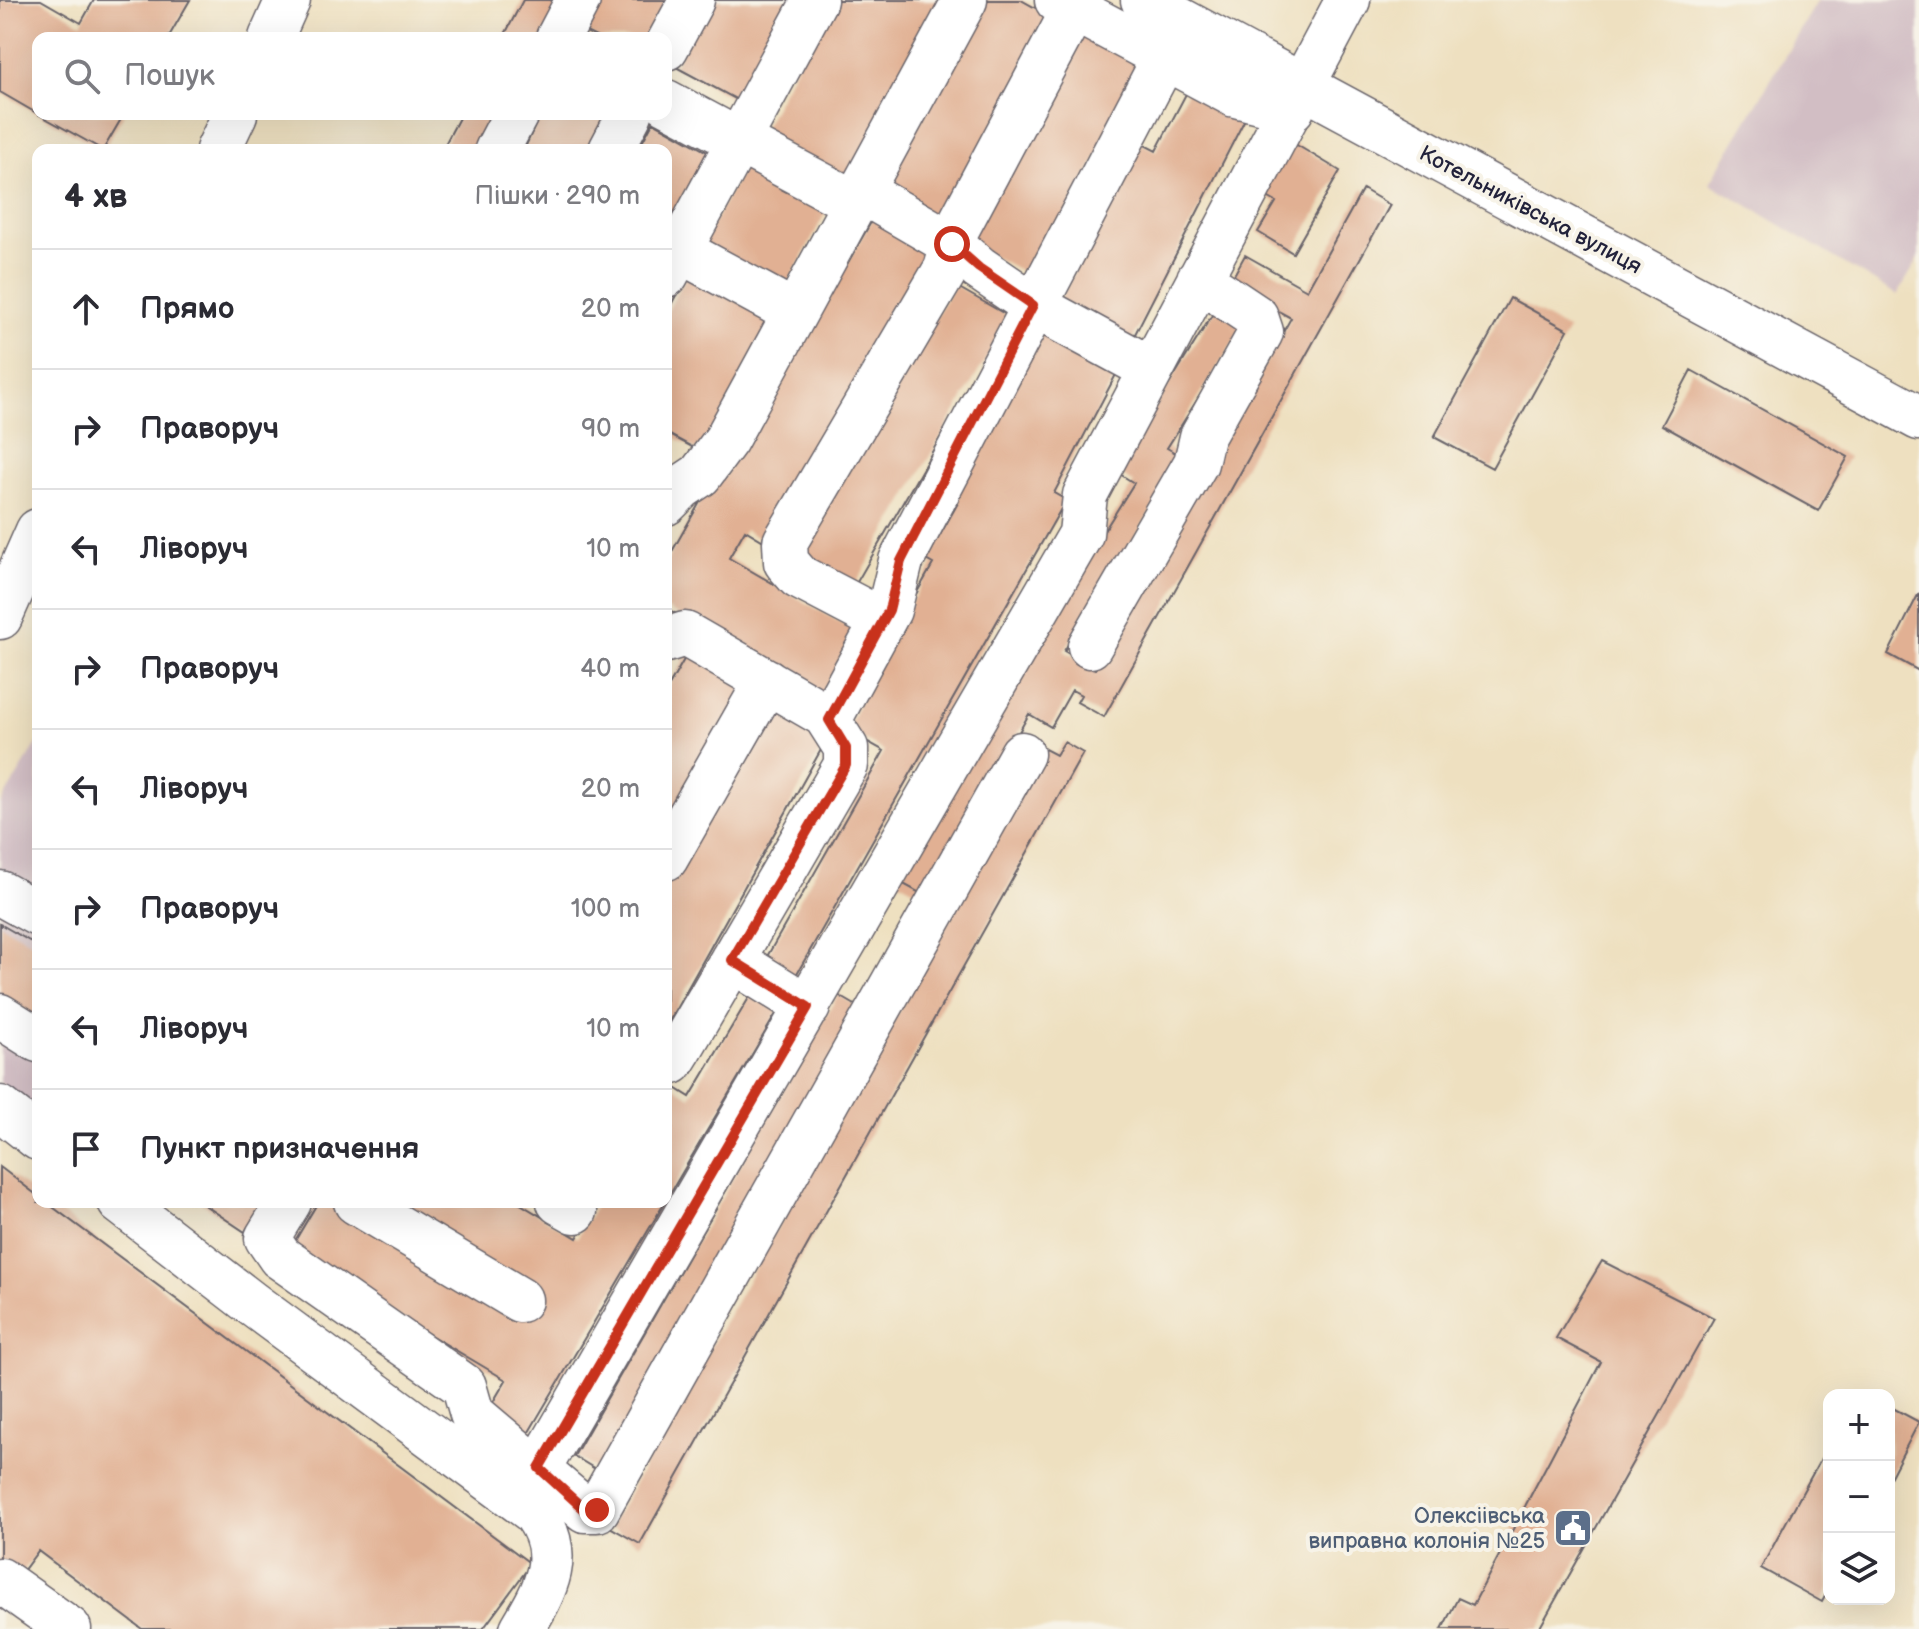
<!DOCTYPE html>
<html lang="uk">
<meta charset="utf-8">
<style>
:root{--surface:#fff;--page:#f2f2f3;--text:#2b2b33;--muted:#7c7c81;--line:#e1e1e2}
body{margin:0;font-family:"Balsamiq Sans",sans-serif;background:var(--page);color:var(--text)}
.controls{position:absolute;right:24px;bottom:24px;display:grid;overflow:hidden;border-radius:16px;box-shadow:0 8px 32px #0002}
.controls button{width:72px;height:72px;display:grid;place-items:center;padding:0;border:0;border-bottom:2px solid var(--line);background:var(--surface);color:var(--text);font:40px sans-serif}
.stop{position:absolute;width:24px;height:24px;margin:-18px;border:6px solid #c8321e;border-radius:50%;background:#fff}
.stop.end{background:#c8321e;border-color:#fff;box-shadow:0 2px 8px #0008}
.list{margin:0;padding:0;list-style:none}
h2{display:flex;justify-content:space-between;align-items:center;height:104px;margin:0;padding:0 32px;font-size:34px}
h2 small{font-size:26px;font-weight:400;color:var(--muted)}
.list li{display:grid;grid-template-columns:52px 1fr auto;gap:24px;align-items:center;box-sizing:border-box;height:120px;padding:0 32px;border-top:2px solid var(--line)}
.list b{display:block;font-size:30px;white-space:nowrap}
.list em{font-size:26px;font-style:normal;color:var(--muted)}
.icon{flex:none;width:44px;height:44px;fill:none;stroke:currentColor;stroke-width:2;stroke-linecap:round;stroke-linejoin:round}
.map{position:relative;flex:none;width:1919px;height:1629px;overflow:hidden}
.search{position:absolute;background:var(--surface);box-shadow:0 8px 32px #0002;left:32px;top:32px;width:640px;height:88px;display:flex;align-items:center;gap:20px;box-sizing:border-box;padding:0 28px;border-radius:16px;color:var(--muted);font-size:30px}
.panel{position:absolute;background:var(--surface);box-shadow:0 8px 32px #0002;left:32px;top:144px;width:640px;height:1064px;border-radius:16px}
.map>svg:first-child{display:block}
.industrial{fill:#d2bec4}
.building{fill:#e1b093}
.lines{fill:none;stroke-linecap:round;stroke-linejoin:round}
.minor-casing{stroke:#69646a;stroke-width:47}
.minor{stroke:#fff;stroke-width:44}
.route{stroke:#c8321e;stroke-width:10}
.labels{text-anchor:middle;stroke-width:8;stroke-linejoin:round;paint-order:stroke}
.street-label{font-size:22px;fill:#22223b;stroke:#f7f3e8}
.service-label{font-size:22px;fill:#4e5e75;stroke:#f7f3e8;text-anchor:end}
</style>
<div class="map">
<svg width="1919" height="1629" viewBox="0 0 1919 1629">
<rect width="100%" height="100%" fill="#f7f3e8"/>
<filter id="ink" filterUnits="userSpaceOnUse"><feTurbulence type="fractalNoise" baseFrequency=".0125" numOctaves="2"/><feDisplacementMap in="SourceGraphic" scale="16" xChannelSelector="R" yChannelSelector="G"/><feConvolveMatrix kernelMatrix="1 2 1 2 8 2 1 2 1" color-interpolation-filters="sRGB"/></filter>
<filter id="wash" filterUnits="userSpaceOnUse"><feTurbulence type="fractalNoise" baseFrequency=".006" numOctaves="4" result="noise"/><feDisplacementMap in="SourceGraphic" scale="32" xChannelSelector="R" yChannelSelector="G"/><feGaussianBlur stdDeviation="1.8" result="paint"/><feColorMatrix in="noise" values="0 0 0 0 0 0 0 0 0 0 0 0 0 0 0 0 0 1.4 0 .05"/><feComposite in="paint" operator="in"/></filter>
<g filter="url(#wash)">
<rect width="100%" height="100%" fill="#eee0c0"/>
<path class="industrial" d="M 1818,0 L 1919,0 L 1919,258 L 1897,295 L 1710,183 Z
M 38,742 L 38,1112 L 0,1083 L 0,804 Z"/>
<g id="blocks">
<path class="building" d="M 0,0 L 41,0 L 81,23 L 94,0 L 190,0 L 168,38 L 38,38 L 38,114 L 0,92 Z
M 523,0 L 563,0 L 542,38 L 503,38 Z
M 600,0 L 676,0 L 656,38 L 598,38 L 584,31 Z
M 709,0 L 796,0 L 741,102 L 674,66 Z
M 831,0 L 945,0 L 849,180 L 761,133 Z
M 983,0 L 1021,0 L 1055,19 L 946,224 L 883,190 Z
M 1079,26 L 1148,64 L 1032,277 L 963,240 Z
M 1188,90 L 1245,119 L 1131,342 L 1058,304 L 1141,143 L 1156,151 Z
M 38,114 L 124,114 L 103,150 Z
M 461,114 L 501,114 L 481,150 L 442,150 Z
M 540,114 L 615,114 L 596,150 L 524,150 Z
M 653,122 L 707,152 L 666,230 L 666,150 L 638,150 Z
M 1285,138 L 1340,171 L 1293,253 L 1258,232 L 1276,202 L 1255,190 Z
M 744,166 L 827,210 L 786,288 L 703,243 Z
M 1363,189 L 1390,205 L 1104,717 L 1077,702 L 1081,695 L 1072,690 L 1051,727 L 1029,714 L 927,897 L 898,881 L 1038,637 L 1134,483 L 1115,471 L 1219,304 L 1246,322 L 1167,448 L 1184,458 L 1064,651 L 1095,669 L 1291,318 L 1229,284 L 1245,255 L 1307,290 Z
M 878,210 L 937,244 L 767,543 L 745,530 L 729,558 L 858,633 L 822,698 L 666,608 L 666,562 L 716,474 L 723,479 Z
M 688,273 L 774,319 L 703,453 L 666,433 L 666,314 Z
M 954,285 L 1010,317 L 853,589 L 797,557 Z
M 1510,298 L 1568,330 L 1492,468 L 1434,437 Z
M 1046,325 L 1121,365 L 1054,493 L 1066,500 L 791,984 L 761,967 L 884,751 L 847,730 L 882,654 L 933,564 L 926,560 L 959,501 L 951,496 Z
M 1691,370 L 1848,457 L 1818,511 L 1662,425 Z
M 1919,593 L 1919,671 L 1888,654 Z
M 690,649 L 749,684 L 666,829 L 666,691 Z
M 767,706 L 827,739 L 666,1027 L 666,885 Z
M 1064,742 L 1083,753 L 640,1544 L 610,1527 L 1045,749 L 1056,755 Z
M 0,924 L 38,946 L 38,1023 L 0,1002 Z
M 756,986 L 783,1002 L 666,1200 L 666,1138 L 672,1128 L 666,1124 L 666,1082 L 690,1097 Z
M 838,995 L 867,1012 L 602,1473 L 574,1456 Z
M 0,1167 L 38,1196 L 38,1202 L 46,1202 L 531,1564 L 483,1629 L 142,1629 L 38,1551 L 20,1575 L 0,1560 Z
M 200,1202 L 264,1202 L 245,1232 Z
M 318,1202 L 333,1202 L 523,1315 L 381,1202 L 517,1202 L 577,1238 L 596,1205 L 592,1202 L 665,1202 L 526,1437 L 486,1414 L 506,1380 L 289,1251 Z
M 1602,1261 L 1714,1318 L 1539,1629 L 1442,1629 L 1458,1598 L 1473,1605 L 1601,1362 L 1556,1338 Z
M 1889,1406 L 1919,1422 L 1889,1480 Z
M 1829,1444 L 1829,1589 L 1822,1602 L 1761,1568 Z"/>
</g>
</g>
<g filter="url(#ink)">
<use href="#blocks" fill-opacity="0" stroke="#69646a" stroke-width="2"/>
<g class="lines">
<defs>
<path id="minor" d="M 1057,0 L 1235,95 L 1292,109
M 1143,0 L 1919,418
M 271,38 L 288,0
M 558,38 L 578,0
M 666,48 L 692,0
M 666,102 L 855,203
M 218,150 L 235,114
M 497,150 L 516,114
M 611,150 L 630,114
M 861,191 L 952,244 L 979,268 L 1033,305 L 1151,369
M 666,243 L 795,313
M 666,275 L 815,0
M 666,503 L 682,487 L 700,475 L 726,440 L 965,0
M 0,617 L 38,531
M 883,621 L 799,577 L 786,562 L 785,542 L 946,269 L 957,229 L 1074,9
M 666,640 L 685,634 L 825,715 L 846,748 L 846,765 L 682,1046 L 672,1062 L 666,1063
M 1090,646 L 1196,463 L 1202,437 L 1261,332 L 1256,317 L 1199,279
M 829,720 L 889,610 L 901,561 L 1164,59
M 666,858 L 767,681
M 0,893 L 38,914
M 732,960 L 808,1007
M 0,1016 L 38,1040
M 0,1108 L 38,1138
M 120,1202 L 251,1303 L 534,1512 C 566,1554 546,1589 522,1629
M 289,1202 L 267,1238 L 280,1257 L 464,1386 L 472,1414 L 585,1510 L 597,1510 L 1022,754
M 356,1202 L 520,1300
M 559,1202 L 575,1211
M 539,1468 L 1081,534 L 1085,495 L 1348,0
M 0,1580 L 69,1629"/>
</defs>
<use href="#minor" class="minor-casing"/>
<use href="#minor" class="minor"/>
</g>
</g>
<g class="lines" filter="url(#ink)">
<path class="route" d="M 597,1510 L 585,1510 L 539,1468 L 808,1007 L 732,960 L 846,765 L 846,748 L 829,720 L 889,610 L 901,561 L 1033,305 L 979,268 L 952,244"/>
</g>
<defs>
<symbol id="civic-square" viewBox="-11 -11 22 22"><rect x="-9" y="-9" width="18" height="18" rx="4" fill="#5c6f8a" stroke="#f7f3e8"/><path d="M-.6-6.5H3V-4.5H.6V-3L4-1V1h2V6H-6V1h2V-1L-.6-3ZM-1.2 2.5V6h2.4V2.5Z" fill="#fff"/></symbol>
</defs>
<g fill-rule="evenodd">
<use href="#civic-square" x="1551" y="1506" width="44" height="44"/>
</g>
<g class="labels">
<g class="street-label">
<text transform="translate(1531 209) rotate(28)" y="8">Котельниківська вулиця</text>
</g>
<g class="service-label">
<text x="1545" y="1523">Олексіівська<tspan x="1545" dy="25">виправна колонія №25</tspan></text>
</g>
</g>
</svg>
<div class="controls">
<button>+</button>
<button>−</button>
<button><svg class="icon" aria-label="layers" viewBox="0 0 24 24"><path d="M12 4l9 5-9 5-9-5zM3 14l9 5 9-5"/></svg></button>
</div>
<div class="stop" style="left:952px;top:244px"></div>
<div class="stop end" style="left:597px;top:1510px"></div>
<div class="search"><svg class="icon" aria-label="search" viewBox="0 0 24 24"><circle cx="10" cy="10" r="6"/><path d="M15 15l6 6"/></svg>Пошук</div>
<section class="panel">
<h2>4 хв<small>Пішки · 290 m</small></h2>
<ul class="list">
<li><svg class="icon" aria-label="ahead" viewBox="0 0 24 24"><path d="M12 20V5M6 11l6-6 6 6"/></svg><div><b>Прямо</b></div><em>20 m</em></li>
<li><svg class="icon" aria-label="right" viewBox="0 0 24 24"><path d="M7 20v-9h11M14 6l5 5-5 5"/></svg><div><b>Праворуч</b></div><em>90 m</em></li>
<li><svg class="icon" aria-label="left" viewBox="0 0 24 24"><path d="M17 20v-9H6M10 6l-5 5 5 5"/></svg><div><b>Ліворуч</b></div><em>10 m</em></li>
<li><svg class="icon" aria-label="right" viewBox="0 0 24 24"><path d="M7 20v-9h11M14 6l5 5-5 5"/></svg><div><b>Праворуч</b></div><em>40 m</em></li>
<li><svg class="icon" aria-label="left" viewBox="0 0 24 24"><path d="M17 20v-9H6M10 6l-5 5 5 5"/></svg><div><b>Ліворуч</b></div><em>20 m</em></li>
<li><svg class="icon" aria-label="right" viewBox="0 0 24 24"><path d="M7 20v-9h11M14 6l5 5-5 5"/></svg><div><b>Праворуч</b></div><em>100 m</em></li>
<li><svg class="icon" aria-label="left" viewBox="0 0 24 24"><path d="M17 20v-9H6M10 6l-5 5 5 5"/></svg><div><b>Ліворуч</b></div><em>10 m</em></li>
<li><svg class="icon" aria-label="arrive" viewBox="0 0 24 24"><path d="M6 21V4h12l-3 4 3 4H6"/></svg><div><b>Пункт призначення</b></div></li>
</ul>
</section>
</div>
